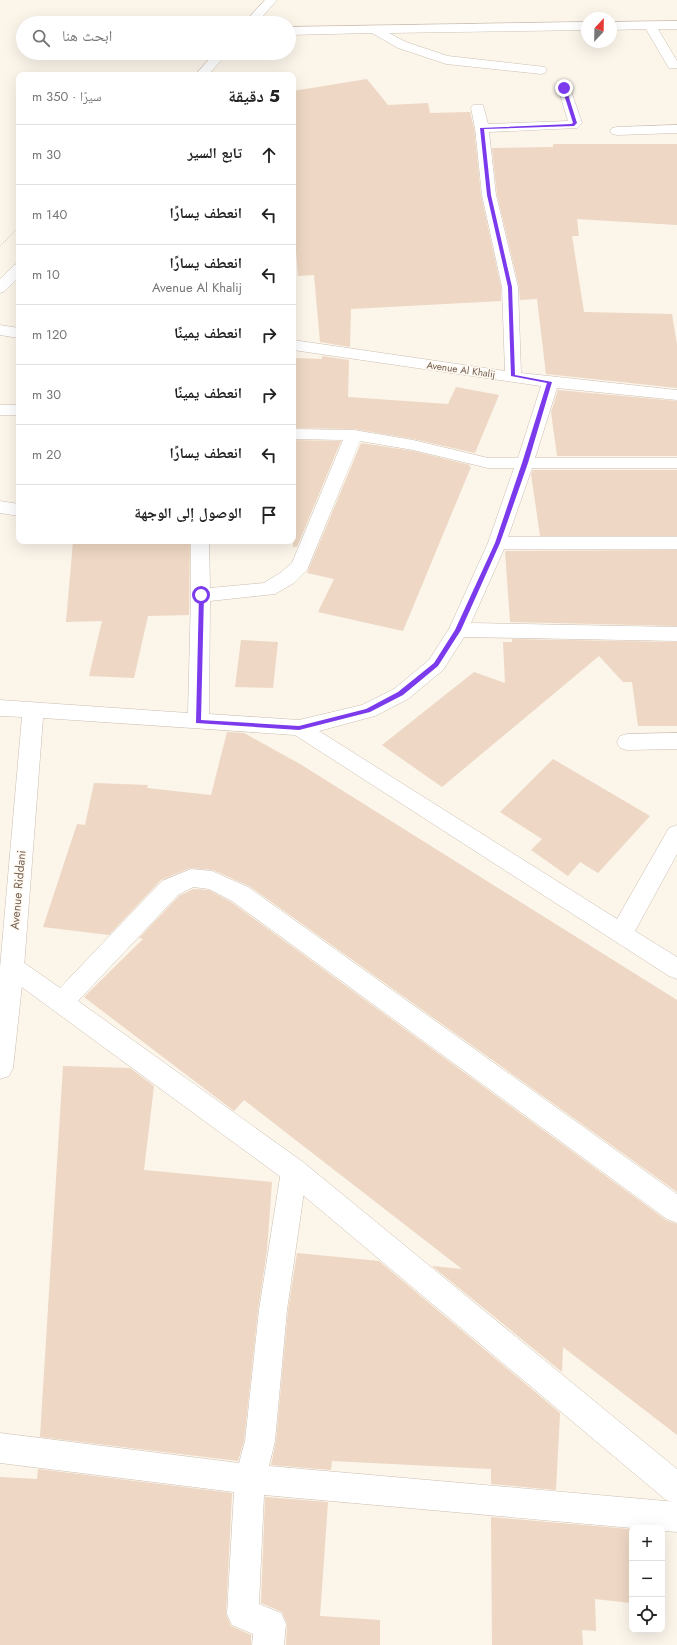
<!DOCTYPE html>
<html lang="ar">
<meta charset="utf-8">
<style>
:root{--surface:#fff;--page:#f6f6f6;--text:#222;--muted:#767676;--line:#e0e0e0}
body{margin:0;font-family:Jost,"Noto Naskh Arabic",sans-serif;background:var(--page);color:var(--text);direction:rtl}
.controls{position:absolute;right:12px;bottom:12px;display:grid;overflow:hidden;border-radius:8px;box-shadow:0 4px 16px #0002}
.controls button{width:36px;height:36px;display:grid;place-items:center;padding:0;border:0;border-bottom:1px solid var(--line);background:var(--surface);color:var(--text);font:20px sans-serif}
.compass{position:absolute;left:581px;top:12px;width:36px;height:36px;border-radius:50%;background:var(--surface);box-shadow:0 4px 16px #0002;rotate:22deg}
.stop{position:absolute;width:12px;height:12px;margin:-9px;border:3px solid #7c3aed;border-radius:50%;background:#fff}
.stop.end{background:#7c3aed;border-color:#fff;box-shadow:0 1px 4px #0008}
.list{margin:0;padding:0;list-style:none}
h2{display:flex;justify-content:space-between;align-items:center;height:52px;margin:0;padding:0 16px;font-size:17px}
h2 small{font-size:13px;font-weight:400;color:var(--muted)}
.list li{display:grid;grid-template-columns:26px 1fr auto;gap:12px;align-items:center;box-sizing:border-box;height:60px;padding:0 16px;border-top:1px solid var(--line)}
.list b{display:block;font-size:15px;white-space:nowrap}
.list p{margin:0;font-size:13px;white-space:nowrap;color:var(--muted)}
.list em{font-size:13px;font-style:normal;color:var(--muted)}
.icon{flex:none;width:22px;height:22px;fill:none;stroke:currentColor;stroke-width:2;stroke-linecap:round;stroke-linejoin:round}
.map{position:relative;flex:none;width:677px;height:1645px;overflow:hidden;direction:ltr}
.search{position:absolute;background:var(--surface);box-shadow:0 4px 16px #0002;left:16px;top:16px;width:280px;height:44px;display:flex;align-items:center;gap:10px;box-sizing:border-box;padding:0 14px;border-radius:22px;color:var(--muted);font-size:15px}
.panel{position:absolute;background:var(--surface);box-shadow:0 4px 16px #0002;left:16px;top:72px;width:280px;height:472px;border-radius:8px;direction:rtl}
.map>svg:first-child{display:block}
.building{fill:#eed7c4}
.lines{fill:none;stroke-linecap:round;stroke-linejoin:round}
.service-casing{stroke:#ccbeb1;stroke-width:1}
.minor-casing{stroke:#ccbeb1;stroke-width:1}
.path{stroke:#d3baa7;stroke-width:1.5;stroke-dasharray:0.5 2;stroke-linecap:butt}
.service{fill:#fff;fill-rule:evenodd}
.minor{fill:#fff;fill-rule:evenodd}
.route{fill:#7c3aed}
.labels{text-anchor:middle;stroke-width:3;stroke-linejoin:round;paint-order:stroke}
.far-street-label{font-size:10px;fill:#745e4f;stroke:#fef9f1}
.street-label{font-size:12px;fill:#745e4f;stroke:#fef9f1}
</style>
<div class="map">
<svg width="677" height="1645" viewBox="0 0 677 1645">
<rect width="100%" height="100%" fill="#fbf5ea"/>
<path class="building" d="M 367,79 L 388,105 L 428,103 L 430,113 L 470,112 L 474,128 L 481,195 L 501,287 L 501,301 L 351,309 L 350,347 L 320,342 L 314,275 L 298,276 L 293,215 L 293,91 Z
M 553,144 L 677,144 L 677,225 L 577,219 L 579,236 L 572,236 L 584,312 L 672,314 L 677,345 L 677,388 L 546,374 L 537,299 L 520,300 L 519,287 L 497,195 L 492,148 L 553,147 Z
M 322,356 L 349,360 L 348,397 L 448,404 L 456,387 L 499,395 L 475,453 L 413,439 L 354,429 L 293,428 L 293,358 L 322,359 Z
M 558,390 L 677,401 L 677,456 L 557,456 L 551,412 Z
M 293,440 L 341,441 L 297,547 L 293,547 Z
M 361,443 L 413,451 L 470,465 L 469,467 L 471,467 L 403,631 L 318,612 L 334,579 L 307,573 Z
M 533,470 L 677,470 L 677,536 L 540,536 L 531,474 Z
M 73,541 L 190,541 L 189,615 L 148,616 L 134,678 L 89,676 L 102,621 L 66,622 Z
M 677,550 L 677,626 L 510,622 L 505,551 Z
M 512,639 L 677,642 L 677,726 L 638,726 L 632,682 L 623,682 L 599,656 L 442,787 L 382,745 L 474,672 L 505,683 L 503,642 L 512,642 Z
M 241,640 L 278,642 L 273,688 L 235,687 Z
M 227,732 L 244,733 L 300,764 L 677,1000 L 677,1192 L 249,886 L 213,870 L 190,868 L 161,880 L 109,935 L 43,927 L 77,824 L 85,825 L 94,783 L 148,785 L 147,788 L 211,795 Z
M 553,759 L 650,816 L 598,873 L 580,862 L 568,876 L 531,850 L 542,839 L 500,812 Z
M 193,889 L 209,890 L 231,902 L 666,1220 L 677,1224 L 677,1435 L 563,1347 L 562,1372 L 432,1266 L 462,1269 L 244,1100 L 234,1111 L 84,997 L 143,939 L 139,938 L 179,896 Z
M 63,1066 L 130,1068 L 154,1086 L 144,1170 L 272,1182 L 267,1250 L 258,1310 L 244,1441 L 238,1461 L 40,1437 Z
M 297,1253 L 379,1261 L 560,1413 L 556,1490 L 491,1484 L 491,1469 L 332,1461 L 331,1470 L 271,1465 L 276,1441 L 288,1310 Z
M 38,1469 L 232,1493 L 226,1614 L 231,1626 L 251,1635 L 251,1645 L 0,1645 L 0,1477 L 37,1479 Z
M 265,1497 L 328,1502 L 320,1616 L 380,1620 L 380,1645 L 286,1645 L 287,1624 L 282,1612 L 261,1603 Z
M 491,1517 L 630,1529 L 631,1603 L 595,1599 L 596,1631 L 582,1630 L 583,1645 L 492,1645 Z"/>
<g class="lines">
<defs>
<path id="service" d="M 677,733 L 677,749 L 627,750 L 620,748 L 617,742 L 620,736 L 627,734 Z
M 191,869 L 212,871 L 248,887 L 677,1194 L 677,1223 L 667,1219 L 232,901 L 209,889 L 193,887 L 178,895 L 78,1001 L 303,1162 L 677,1469 L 677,1504 L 666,1500 L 285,1180 L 4,974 L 0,967 L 4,960 L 12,957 L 20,960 L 60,988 L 162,881 Z"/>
<path id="minor" d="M 265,0 L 277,0 L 257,23 L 244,23 Z
M 677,21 L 677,29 L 658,29 L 677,61 L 677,68 L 669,68 L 667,65 L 646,29 L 611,30 L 611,22 Z
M 587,22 L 587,30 L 389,33 L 406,42 L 448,56 L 545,67 L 547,70 L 545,73 L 541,74 L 446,64 L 398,48 L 372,33 L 289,35 L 289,27 Z
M 215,53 L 228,53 L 208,75 L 195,75 Z
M 564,84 L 569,85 L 570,88 L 582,123 L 577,128 L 489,132 L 496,195 L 518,287 L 521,373 L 677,390 L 677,400 L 557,388 L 535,458 L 677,458 L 677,468 L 532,468 L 508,537 L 677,537 L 677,549 L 504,549 L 471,623 L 677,627 L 677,641 L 464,637 L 443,670 L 408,699 L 375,716 L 319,731 L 617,919 L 669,828 L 677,825 L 677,854 L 635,931 L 677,957 L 677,979 L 669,976 L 295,735 L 43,718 L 24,967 L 13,1068 L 9,1076 L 0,1079 L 0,968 L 22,717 L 0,716 L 0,700 L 188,713 L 191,595 L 191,541 L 209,541 L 210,588 L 264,583 L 280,573 L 292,563 L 343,440 L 293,439 L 293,429 L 354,430 L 413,440 L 488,458 L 518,458 L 541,386 L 293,350 L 293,340 L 505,371 L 502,287 L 482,195 L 475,128 L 471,108 L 473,105 L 483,105 L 488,124 L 568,121 L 558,88 L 559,85 ZM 360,441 L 413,450 L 488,468 L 514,468 L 488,543 L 449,629 L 429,660 L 394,689 L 362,705 L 299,720 L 209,714 L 210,601 L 275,594 L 294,583 L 307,570 Z
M 677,125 L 677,133 L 617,135 L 612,134 L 610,131 L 612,128 L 617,127 Z
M 19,263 L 19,277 L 5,291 L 0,293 L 0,279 L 14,265 Z
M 0,325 L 19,328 L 19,338 L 0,335 Z
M 0,405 L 19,405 L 19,415 L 0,415 Z
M 0,501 L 19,504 L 19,516 L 0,513 Z
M 294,1159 L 303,1162 L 307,1171 L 287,1310 L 275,1441 L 269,1466 L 677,1502 L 677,1532 L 662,1531 L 662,1528 L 632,1528 L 264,1495 L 259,1604 L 281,1613 L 286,1624 L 284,1645 L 252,1645 L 253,1634 L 232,1625 L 227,1614 L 234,1492 L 0,1463 L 0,1433 L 239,1463 L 245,1441 L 259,1310 L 281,1171 L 285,1162 Z"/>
</defs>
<use href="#service" class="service-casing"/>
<use href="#minor" class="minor-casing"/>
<path class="path" d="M 0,246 L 19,227"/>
<use href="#service" class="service"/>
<use href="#minor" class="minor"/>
</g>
<path class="route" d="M 564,86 L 566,88 L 577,123 L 574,126 L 484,129 L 491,195 L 512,287 L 515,375 L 552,382 L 528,463 L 500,543 L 461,630 L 438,666 L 403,695 L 370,712 L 299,730 L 196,723 L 199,594 L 204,595 L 201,720 L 299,726 L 366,709 L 398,692 L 434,663 L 455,630 L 495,543 L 522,463 L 547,383 L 511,376 L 508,287 L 487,195 L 480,128 L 571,124 L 573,123 L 562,88 Z"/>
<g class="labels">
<g class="far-street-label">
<text transform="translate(461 369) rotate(8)" y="4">Avenue Al Khalij</text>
</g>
<g class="street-label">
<text transform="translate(18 890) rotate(-85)" y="4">Avenue Riddani</text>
</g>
</g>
</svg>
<div class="controls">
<button>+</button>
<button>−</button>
<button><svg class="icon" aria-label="locate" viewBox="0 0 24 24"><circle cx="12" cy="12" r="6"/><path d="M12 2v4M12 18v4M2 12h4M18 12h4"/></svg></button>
</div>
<svg class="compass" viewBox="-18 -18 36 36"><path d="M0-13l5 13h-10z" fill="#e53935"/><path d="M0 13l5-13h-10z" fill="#767676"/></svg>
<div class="stop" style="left:201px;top:595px"></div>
<div class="stop end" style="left:564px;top:88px"></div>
<div class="search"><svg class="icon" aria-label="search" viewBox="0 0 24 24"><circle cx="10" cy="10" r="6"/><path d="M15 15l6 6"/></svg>ابحث هنا</div>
<section class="panel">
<h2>5 دقيقة<small>سيرًا · 350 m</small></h2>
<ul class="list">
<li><svg class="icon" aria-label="ahead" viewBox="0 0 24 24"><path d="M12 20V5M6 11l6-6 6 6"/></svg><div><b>تابع السير</b></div><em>30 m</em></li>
<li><svg class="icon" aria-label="left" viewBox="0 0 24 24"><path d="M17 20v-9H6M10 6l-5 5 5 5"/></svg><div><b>انعطف يسارًا</b></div><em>140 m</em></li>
<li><svg class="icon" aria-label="left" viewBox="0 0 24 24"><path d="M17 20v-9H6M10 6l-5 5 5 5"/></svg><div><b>انعطف يسارًا</b><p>Avenue Al Khalij</p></div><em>10 m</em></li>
<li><svg class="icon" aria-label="right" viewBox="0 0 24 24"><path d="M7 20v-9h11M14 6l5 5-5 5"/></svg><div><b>انعطف يمينًا</b></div><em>120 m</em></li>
<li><svg class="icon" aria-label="right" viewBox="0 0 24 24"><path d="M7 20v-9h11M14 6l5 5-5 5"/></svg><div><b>انعطف يمينًا</b></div><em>30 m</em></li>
<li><svg class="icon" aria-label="left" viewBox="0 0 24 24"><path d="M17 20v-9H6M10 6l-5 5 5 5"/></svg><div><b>انعطف يسارًا</b></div><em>20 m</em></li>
<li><svg class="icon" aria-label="arrive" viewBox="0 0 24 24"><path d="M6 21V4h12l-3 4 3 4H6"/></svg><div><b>الوصول إلى الوجهة</b></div></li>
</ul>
</section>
</div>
